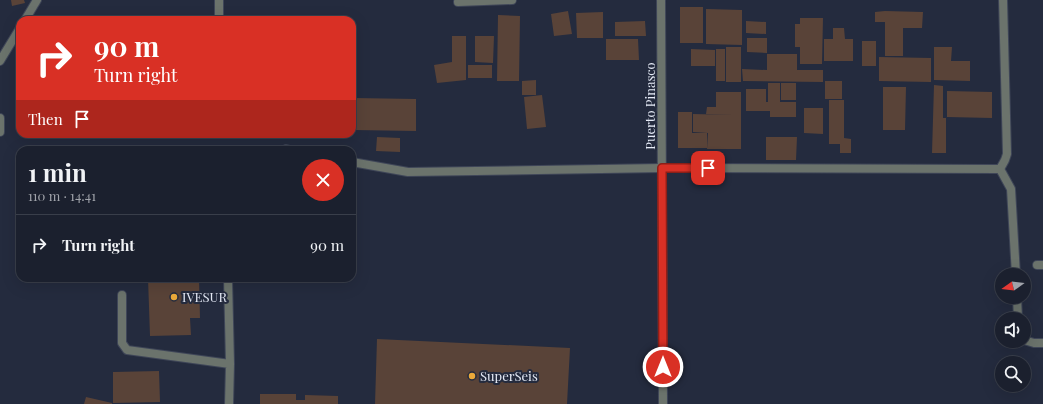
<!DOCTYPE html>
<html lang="en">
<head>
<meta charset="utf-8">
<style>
	:root { --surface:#1b202e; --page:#242836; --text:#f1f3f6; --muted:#a0a3aa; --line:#393e4a }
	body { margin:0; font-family:"Playfair Display",serif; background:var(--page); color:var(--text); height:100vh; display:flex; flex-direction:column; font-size:15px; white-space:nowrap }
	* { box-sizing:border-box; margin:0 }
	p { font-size:13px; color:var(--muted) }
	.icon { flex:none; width:22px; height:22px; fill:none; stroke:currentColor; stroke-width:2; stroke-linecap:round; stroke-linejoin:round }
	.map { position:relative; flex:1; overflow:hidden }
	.panel { position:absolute; left:16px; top:146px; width:340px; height:136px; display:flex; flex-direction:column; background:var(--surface); border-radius:12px; box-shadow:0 4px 16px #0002,0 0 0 1px var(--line) }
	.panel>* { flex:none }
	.guide { position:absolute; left:16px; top:16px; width:340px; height:122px; border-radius:12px; box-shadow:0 4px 16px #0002,0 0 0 1px var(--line); background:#d93025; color:#fff; overflow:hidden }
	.needle { width:26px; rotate:256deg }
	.buttons { position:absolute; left:995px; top:268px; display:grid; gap:8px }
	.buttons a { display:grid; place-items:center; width:36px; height:36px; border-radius:50%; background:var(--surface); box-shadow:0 4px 16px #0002,0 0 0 1px var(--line); font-size:20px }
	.pin { position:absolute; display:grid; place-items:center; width:34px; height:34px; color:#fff; margin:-17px; border-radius:8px; box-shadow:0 2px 6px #0006 }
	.me { position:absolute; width:44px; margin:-22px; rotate:0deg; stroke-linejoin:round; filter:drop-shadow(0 0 3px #0008) }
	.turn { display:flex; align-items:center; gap:14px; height:84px; padding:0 12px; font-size:18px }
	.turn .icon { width:52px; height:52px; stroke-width:2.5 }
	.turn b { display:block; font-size:28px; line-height:34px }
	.then { display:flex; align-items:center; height:38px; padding:0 12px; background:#0003; gap:8px; font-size:15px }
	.round { display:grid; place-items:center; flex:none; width:42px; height:42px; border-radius:21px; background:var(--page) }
	.summary { display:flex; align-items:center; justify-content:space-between; height:68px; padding:0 12px }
	h1 { font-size:24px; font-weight:700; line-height:30px }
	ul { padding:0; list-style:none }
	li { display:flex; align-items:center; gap:12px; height:60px; padding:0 12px; border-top:1px solid var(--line) }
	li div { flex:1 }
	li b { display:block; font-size:15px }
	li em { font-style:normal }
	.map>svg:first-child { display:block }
	.building { fill:#594338 }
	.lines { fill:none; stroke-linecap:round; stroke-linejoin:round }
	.service-casing { stroke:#3f4658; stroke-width:10 }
	.minor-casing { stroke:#3f4658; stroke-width:10 }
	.tertiary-casing { stroke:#3f4658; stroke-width:10 }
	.service { stroke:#6b736c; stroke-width:8 }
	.minor { stroke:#6b736c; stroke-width:8 }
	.tertiary { stroke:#6b736c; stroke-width:8 }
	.route-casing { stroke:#8d1f18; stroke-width:10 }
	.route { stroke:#d93025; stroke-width:7 }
	.poi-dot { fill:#eba93a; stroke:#242b3e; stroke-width:1.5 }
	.labels { text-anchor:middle; stroke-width:4; stroke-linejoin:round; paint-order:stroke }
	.street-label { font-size:13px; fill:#e6ebf7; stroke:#242b3e }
	.poi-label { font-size:13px; fill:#e6ebf7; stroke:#242b3e; text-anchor:start }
</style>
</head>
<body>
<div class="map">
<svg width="1043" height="404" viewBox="0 0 1043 404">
	<rect width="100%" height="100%" fill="#242b3e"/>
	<path class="building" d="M11 0H24L25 3 12 6Z
		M680 7H703V43H680Z
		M706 9 742 10V45L706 44Z
		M568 11 572 34 554 36 551 14Z
		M885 11 923 12 922 28H903V56H885V14V22H875V12Z
		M603 12V38H577L576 13Z
		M498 15 520 16 519 81H497Z
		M800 18H823L822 64H800V47H795V24H800Z
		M645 21 646 36H615V22Z
		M746 21 766 22V34L746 33Z
		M833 28H844L845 39H853V61H824V39H833Z
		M352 35H354L353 59H352Z
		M452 36H466V80L437 83 434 65 452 62Z
		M475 36H494L493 63 475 62Z
		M747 38H767V53L747 52Z
		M606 39H638L639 60H606Z
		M862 41H876V66H862Z
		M726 47H741V82H726Z
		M934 47H952L951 61H970V81L934 80Z
		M691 49 715 50V66H691Z
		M716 49H725V81H716Z
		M767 54H797V70H823V82L743 81 742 69 767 70Z
		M879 57 931 58V82L879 81Z
		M468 65H492V78H468Z
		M536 80V95H522V81Z
		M825 81H842V99H825Z
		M768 83H780V102H796V117H770V101V111H746V89H766V102H768Z
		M781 83H796V100H781Z
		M934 85 943 86V118H946V153H932Z
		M883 87H906L905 130H883Z
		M947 91 992 92V118L947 117Z
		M716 92H741V149H707L708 133 693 132V114L734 115 706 114 707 107H716Z
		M542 95 546 127 527 129 524 97Z
		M353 98 416 99V131L353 130Z
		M829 100H844V138L851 139V153H840V144H829Z
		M804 108H823V134L804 133Z
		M678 112H692V133H707V148H678Z
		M377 137 400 138V152L376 151Z
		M766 137H797L796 160H766Z
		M148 278H199L200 318H190L191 335 150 336Z
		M377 339 570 348 567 404H375Z
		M159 371 160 402 113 403V372Z
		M260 394H296V400H305V395L338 396V404H260Z
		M86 397 112 403V404H84Z"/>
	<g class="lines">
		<g class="service-casing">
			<path id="service" d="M219 20V0
				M1037 265H1043
				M228 279 230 364
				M122 295V343L127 350 230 364 229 404"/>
		</g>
		<g class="minor-casing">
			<path id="minor" d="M458 2 512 0
				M25 20 37 0
				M0 61 20 28
				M0 118V132
				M286 149 290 150
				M352 162 408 172 662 168 1000 169
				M1000 169 1005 160 1007 154 1003 0
				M1000 169 1011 189 1016 275
				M1017 297 1018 319
				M1024 340 1034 343H1043"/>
		</g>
		<g class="tertiary-casing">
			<path id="tertiary" d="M661 0 663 404"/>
		</g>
		<use href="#service" class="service"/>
		<use href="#minor" class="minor"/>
		<use href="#tertiary" class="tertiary"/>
	</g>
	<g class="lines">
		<g class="route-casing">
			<path id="route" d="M663 367 662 168H708"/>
		</g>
		<use href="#route" class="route"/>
	</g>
	<g class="poi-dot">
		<circle cx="174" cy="297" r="4"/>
		<circle cx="472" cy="376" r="4"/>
	</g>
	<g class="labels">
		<g class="street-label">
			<text transform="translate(650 106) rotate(-90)" y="5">Puerto Pinasco</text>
		</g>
		<g class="poi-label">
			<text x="182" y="302">IVESUR</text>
			<text x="480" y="381">SuperSeis</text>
		</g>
	</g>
</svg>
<div class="buttons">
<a><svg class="needle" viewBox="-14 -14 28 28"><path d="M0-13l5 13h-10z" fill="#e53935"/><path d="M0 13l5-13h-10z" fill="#a0a3aa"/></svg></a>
<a><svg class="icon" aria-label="sound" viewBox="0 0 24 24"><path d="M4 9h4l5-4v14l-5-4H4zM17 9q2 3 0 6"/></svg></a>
<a><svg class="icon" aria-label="search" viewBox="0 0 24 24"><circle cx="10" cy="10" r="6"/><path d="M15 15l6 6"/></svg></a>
</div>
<div class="pin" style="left:708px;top:168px;background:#d93025"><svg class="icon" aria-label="arrive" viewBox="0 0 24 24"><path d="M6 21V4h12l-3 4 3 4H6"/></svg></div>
<svg class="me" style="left:663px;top:367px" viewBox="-20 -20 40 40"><circle r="17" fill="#d93025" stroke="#fff" stroke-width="3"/><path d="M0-11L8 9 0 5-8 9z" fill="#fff"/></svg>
<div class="guide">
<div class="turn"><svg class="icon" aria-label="right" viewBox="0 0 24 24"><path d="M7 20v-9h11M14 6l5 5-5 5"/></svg><div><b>90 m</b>Turn right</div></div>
<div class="then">Then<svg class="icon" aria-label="arrive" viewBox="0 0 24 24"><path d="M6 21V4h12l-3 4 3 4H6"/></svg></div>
</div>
<section class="panel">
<div class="summary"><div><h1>1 min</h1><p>110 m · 14:41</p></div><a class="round" style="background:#d93025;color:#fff"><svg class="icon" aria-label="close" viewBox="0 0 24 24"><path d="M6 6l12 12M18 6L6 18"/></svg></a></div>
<ul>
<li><svg class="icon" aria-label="right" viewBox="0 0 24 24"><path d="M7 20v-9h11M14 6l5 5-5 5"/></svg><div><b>Turn right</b></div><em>90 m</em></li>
</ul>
</section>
</div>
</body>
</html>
